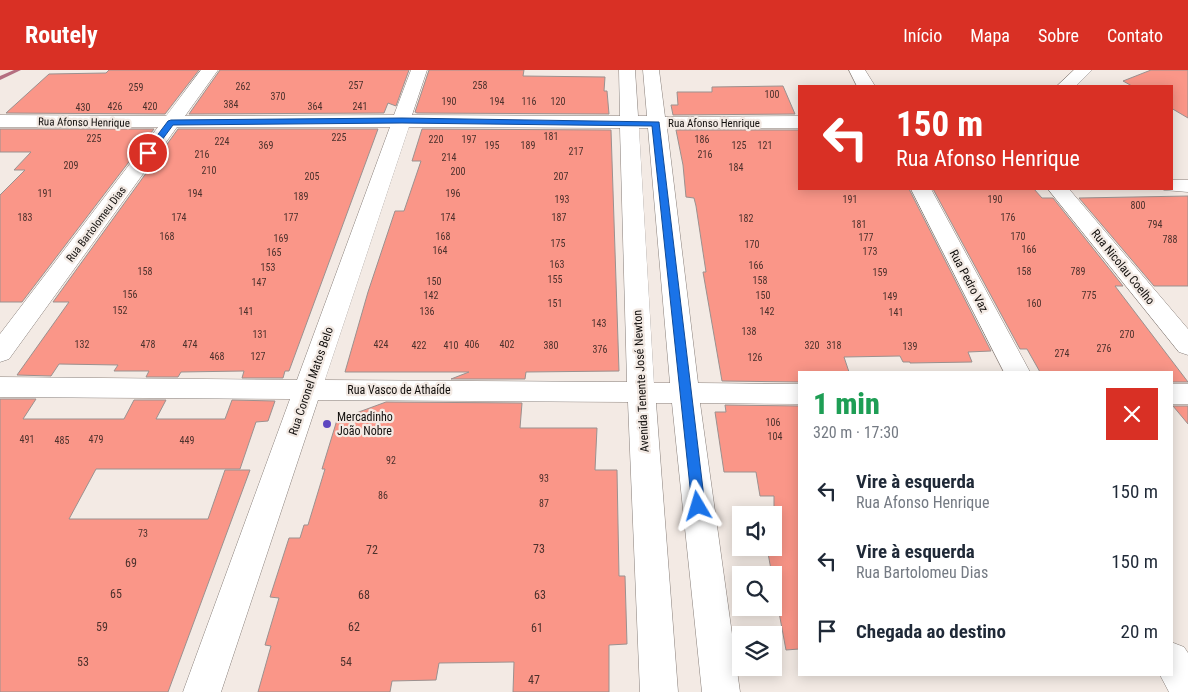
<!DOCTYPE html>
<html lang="pt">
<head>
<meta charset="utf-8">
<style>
	:root { --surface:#fff; --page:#f6f6f7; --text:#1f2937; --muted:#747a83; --accent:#d93025 }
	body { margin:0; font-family:"Roboto Condensed",sans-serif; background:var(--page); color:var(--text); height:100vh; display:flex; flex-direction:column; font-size:19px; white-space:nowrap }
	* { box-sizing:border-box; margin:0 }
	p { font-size:16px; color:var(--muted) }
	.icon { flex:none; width:28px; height:28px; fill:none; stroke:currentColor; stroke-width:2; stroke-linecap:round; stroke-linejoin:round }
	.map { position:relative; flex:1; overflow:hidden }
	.sheet { position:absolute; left:798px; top:301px; width:375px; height:305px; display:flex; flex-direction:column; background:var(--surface); border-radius:0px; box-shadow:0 2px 12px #0003 }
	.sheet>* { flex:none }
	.hud { position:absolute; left:798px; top:15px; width:375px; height:105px; border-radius:0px; box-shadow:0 2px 12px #0003; background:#d93025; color:#fff; overflow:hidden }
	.tools { position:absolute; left:732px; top:436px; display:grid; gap:10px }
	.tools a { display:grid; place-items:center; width:50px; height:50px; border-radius:0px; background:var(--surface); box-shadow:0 2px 12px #0003; font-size:25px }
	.pin { position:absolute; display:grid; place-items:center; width:42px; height:42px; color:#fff; margin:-21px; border:2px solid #fff; border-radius:50%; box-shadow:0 1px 5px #0007 }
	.me { position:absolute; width:55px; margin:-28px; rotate:353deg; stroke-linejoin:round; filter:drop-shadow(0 0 4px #0008) }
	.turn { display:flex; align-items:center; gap:18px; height:105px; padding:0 15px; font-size:22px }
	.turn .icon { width:65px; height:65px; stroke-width:2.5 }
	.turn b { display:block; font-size:35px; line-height:42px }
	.round { display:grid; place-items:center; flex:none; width:52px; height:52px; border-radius:0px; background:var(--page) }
	.head { display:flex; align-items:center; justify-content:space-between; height:85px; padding:0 15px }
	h1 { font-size:30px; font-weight:800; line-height:38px; color:#1e9e55 }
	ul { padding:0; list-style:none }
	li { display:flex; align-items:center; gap:15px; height:70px; padding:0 15px }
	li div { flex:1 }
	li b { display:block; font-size:19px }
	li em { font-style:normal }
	header { display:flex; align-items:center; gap:30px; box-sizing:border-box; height:70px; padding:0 25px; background:var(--accent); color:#fff }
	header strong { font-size:24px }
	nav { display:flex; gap:28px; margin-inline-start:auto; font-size:18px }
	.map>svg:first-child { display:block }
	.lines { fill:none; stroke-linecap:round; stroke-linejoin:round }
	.stream { fill:#b46e80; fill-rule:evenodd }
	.building { fill:#fa9688; stroke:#9b918f }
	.street-casing { stroke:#887f7a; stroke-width:1 }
	.street { fill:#fff; fill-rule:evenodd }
	.route { fill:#1a73e8; stroke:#114b97 }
	.poi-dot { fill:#5e47c0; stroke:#f3eae4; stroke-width:2 }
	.labels { text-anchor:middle; stroke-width:4.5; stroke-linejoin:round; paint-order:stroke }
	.number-label { font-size:10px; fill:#4c312c }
	.far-street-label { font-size:11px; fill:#120f0d; stroke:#f3eae4 }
	.street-label { font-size:12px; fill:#120f0d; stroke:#f3eae4 }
	.poi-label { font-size:12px; fill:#120f0d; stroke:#f3eae4; text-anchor:start }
	.near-number-label { font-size:12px; fill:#4c312c }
</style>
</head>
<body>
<header>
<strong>Routely</strong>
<nav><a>Início</a><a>Mapa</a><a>Sobre</a><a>Contato</a></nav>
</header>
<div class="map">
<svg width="1188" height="622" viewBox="0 0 1188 622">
	<rect width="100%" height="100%" fill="#f3eae4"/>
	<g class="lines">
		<path class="stream" d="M14 0H21L0 10V6Z"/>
	</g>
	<path class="building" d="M109 0H199L165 44 6 43 49 4 106 3Z
		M220 0H409L396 36 388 33 384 43 189 44Z
		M429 0H524L523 6 605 7 604 21H607L609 44 417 43 415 42Z
		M1151 0H1188V48L1171 38V16H1132L1123 11Z
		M783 16 795 44 673 45 671 35H678L677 22H712V17Z
		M0 59H154L22 232H0V125L25 100H14L31 82H0Z
		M178 59H378L289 301H285L283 308H242L244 301 181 302 178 307H146L149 301H114L118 295 59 294 51 306 17 305 69 232H53Z
		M422 59 611 60 619 301 526 302 525 309H451L469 302H345L368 222 395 141H404L421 91H412Z
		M676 60H799V119H909L991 281 968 282 972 292 910 293V292H903L900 286 844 287 849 302H799V312L722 311 703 202H706L696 136 694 128 686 127 683 95Z
		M933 119H1034L1042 128H1053L1123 216H1115L1188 312H1171V302H1040L1027 279H1020Z
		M1188 126V216H1154L1079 128Z
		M0 329H36L23 349H124L134 330H166L156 349H225L232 330 275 331 268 351 256 352 240 399H96L69 449H208L225 400H250L168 622H0Z
		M386 332 522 333 520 358H597L595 400H617L619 506H625L627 574 609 575V622H513L514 592 439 593 436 610 392 611 390 622H258L271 576 265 575 279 528 270 527 289 468H300L304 455H308L325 399H322L337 350Z
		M725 335 799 336V579L786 580 767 478H774V426H760L756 402H724L715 342H726Z
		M1173 336H1188V354Z"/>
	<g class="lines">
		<g class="street-casing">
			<path id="street" d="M201 0H218L185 46 394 45 411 0H427L412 45 620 46 619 0H635L638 46H647L643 0H659L665 47 799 46V58H667L698 313 799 314V334L700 333 740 622H702L672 333H656L678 622H640L628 332 318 330 221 622H183L290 329 0 327V307L297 310 390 57H177L9 289 0 292V264L158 57H0V45L166 46ZM409 57 620 58 627 312 325 310ZM639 58H648L670 313H654Z
				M849 0H865L875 16H857Z
				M1074 0H1092L1076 16H1057Z
				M1171 110H1188V122L1164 120 1162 119H1171Z
				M911 119H931L1030 302H1004Z
				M1048 119H1069L1188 259V285L1179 282Z
				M1171 314H1188V334H1171Z
				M1171 572 1184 577 1188 583V622H1169L1160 605H1171Z"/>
		</g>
		<use href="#street" class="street"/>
	</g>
	<path class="route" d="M402 48 659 52 705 436 703 440 698 441 694 440 692 436 652 56 402 53 173 55 151 85 144 83 168 51 171 50Z"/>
	<circle class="poi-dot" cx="327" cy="354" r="5"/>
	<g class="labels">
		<g class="number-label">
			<text x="356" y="19">257</text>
			<text x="480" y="19">258</text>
			<text x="243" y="20">262</text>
			<text x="136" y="21">259</text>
			<text x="772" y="28">100</text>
			<text x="278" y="30">370</text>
			<text x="449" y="35">190</text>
			<text x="497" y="35">194</text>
			<text x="529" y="35">116</text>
			<text x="558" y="35">120</text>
			<text x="231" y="38">384</text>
			<text x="115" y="40">426</text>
			<text x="150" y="40">420</text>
			<text x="315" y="40">364</text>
			<text x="360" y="40">241</text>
			<text x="83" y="41">430</text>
			<text x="551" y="70">181</text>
			<text x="339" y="71">225</text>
			<text x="94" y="72">225</text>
			<text x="436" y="73">220</text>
			<text x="469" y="73">197</text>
			<text x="702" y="73">186</text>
			<text x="222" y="75">224</text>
			<text x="266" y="79">369</text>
			<text x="492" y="79">195</text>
			<text x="528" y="79">189</text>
			<text x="739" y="79">125</text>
			<text x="765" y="79">121</text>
			<text x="576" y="85">217</text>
			<text x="202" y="88">216</text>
			<text x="705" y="88">216</text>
			<text x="449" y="91">214</text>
			<text x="71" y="99">209</text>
			<text x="736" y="101">184</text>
			<text x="209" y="104">210</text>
			<text x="458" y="105">200</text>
			<text x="312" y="110">205</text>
			<text x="561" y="110">207</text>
			<text x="45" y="127">191</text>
			<text x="195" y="127">194</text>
			<text x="453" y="127">196</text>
			<text x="301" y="130">189</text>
			<text x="562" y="133">193</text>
			<text x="850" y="133">191</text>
			<text x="995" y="133">190</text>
			<text x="1138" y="139">800</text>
			<text x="25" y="151">183</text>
			<text x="179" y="151">174</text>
			<text x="291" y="151">177</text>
			<text x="448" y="151">174</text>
			<text x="559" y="151">187</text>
			<text x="1008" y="151">176</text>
			<text x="746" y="152">182</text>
			<text x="859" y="158">181</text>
			<text x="1155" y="158">794</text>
			<text x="167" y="170">168</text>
			<text x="443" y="170">168</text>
			<text x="1018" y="170">170</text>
			<text x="866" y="171">177</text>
			<text x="281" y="172">169</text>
			<text x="1170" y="173">788</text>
			<text x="558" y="177">175</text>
			<text x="752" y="178">170</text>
			<text x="1029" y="183">166</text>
			<text x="440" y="184">164</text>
			<text x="870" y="185">173</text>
			<text x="274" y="186">165</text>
			<text x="557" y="198">163</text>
			<text x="756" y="199">166</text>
			<text x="268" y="201">153</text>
			<text x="145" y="205">158</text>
			<text x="1024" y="205">158</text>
			<text x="1078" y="205">789</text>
			<text x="880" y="206">159</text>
			<text x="555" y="213">155</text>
			<text x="760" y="214">158</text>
			<text x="434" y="215">150</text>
			<text x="259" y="216">147</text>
			<text x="130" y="228">156</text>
			<text x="431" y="229">142</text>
			<text x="763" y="229">150</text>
			<text x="1089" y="229">775</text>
			<text x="890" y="230">149</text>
			<text x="555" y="237">151</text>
			<text x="1034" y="237">160</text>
			<text x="120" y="244">152</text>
			<text x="246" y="245">141</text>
			<text x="427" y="245">136</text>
			<text x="767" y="245">142</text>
			<text x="896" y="246">141</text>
			<text x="599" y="257">143</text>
			<text x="749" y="265">138</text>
			<text x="260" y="268">131</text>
			<text x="1127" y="268">270</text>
			<text x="82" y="278">132</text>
			<text x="148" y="278">478</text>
			<text x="190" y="278">474</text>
			<text x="381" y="278">424</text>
			<text x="472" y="278">406</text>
			<text x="507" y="278">402</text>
			<text x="419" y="279">422</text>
			<text x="451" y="279">410</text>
			<text x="551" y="279">380</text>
			<text x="812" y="279">320</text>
			<text x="834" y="279">318</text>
			<text x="910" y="280">139</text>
			<text x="1104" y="282">276</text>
			<text x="600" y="283">376</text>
			<text x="1062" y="287">274</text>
			<text x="217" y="290">468</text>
			<text x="258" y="290">127</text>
			<text x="755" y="291">126</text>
			<text x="773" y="356">106</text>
			<text x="775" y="370">104</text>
			<text x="27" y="373">491</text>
			<text x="96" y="373">479</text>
			<text x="62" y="374">485</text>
			<text x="187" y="374">449</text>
			<text x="391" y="394">92</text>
			<text x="544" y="412">93</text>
			<text x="383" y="429">86</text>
			<text x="544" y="437">87</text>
			<text x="143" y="467">73</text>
		</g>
		<g class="far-street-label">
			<text transform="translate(84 52) rotate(1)" y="4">Rua Afonso Henrique</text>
			<text x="714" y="57">Rua Afonso Henrique</text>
			<text transform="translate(96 154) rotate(-53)" y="4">Rua Bartolomeu Dias</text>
		</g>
		<g class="street-label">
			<text transform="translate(1123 197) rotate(51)" y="4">Rua Nicolau Coelho</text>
			<text transform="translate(969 211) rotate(62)" y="4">Rua Pedro Vaz</text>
			<text transform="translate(311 311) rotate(-71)" y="4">Rua Coronel Matos Belo</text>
			<text transform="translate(641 311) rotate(-93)" y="4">Avenida Tenente José Newton</text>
			<text x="399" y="324">Rua Vasco de Athaíde</text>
		</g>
		<g class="poi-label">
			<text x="337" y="351">Mercadinho<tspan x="337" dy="14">João Nobre</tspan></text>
		</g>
		<g class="near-number-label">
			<text x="539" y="483">73</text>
			<text x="372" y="484">72</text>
			<text x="131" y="497">69</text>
			<text x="116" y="528">65</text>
			<text x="364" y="529">68</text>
			<text x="540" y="529">63</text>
			<text x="102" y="561">59</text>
			<text x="354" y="561">62</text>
			<text x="537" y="562">61</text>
			<text x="83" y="596">53</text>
			<text x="346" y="596">54</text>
			<text x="534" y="614">47</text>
		</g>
	</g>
</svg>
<div class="tools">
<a><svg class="icon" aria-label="sound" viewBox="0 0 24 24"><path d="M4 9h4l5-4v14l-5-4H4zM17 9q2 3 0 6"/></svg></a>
<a><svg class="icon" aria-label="search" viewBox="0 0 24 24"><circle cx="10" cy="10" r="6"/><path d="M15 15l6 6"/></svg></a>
<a><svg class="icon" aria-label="layers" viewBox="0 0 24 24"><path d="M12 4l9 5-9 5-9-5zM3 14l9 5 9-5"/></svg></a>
</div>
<div class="pin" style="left:148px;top:83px;background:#d93025"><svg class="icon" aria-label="arrive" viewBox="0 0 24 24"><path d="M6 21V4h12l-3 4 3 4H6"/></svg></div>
<svg class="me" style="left:698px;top:436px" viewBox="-20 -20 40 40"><path d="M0-17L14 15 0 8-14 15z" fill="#1a73e8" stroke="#fff" stroke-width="4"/></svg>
<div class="hud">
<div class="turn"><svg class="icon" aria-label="left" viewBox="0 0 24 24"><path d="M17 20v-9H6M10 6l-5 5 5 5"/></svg><div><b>150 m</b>Rua Afonso Henrique</div></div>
</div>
<section class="sheet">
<div class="head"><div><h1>1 min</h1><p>320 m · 17:30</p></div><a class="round" style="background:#d93025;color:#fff"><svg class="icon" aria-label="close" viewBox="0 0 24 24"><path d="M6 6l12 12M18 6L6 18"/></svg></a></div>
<ul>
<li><svg class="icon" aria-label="left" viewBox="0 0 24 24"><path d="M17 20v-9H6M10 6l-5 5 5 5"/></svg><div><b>Vire à esquerda</b><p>Rua Afonso Henrique</p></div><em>150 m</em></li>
<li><svg class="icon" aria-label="left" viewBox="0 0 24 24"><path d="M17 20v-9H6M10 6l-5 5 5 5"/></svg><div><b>Vire à esquerda</b><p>Rua Bartolomeu Dias</p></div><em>150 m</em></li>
<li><svg class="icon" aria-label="arrive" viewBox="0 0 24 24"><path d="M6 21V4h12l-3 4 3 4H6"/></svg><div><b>Chegada ao destino</b></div><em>20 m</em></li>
</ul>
</section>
</div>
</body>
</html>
